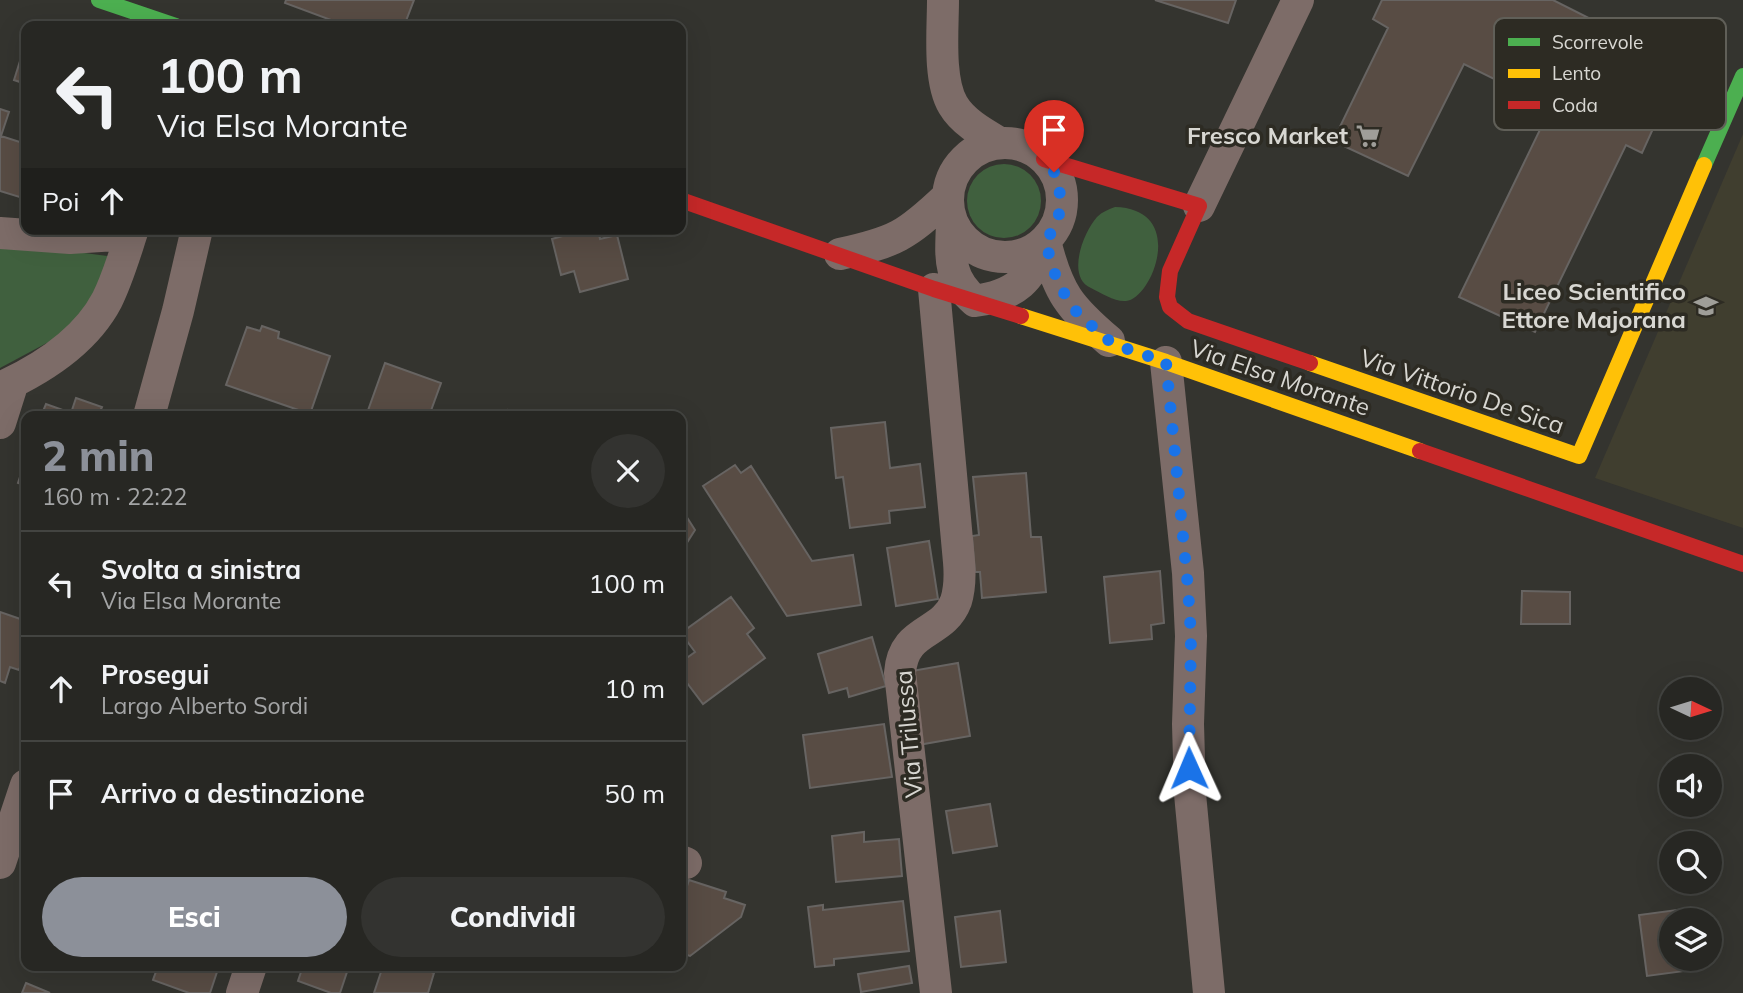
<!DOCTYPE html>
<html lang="it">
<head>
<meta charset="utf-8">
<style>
	:root { --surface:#272723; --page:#333330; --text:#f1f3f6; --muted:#a4a5a6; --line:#434441; --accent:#8c9099 }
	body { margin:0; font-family:Mulish,sans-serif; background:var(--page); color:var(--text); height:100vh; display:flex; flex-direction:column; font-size:26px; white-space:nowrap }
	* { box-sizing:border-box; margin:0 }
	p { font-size:23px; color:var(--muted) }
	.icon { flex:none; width:38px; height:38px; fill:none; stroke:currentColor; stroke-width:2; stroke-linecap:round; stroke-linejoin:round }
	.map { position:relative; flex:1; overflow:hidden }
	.side { position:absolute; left:21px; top:411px; width:665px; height:560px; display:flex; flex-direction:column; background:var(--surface); border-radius:14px; box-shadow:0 7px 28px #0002,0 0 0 2px var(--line) }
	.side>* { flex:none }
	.banner { position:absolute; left:21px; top:21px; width:665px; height:214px; border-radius:14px; box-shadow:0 7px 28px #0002,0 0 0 2px var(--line); background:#272723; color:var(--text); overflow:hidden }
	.needle { width:46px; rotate:94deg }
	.tools { position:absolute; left:1659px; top:677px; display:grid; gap:14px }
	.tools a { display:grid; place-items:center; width:63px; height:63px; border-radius:50%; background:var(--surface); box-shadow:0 7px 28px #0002,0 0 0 2px var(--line); font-size:35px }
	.pin { position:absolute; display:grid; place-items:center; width:60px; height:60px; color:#fff; margin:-72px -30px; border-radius:50% 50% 50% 0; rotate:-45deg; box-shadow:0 0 7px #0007 }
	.pin .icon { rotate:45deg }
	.me { position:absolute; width:77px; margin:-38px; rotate:359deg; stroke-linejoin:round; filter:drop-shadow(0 0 5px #0008) }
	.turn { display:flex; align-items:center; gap:24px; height:147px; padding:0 21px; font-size:32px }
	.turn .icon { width:91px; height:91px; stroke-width:2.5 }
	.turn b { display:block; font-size:49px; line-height:60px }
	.then { display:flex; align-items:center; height:66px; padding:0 21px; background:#0003; gap:14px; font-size:26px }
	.round { display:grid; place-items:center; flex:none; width:74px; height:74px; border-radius:37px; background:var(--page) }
	.headline { display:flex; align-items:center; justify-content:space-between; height:119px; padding:0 21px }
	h1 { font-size:42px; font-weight:800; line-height:52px; color:var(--accent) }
	.action { display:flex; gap:14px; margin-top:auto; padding:14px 21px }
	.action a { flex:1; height:80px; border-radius:42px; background:var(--accent); color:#fff; font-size:28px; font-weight:800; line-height:80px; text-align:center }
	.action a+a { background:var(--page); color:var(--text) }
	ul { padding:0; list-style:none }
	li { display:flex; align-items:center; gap:21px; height:105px; padding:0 21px; border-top:2px solid var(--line) }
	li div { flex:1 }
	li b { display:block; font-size:26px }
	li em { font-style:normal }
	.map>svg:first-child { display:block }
	.built { fill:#403e2f }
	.green { fill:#40603e }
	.building { fill:#584c44; stroke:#676462; stroke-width:2 }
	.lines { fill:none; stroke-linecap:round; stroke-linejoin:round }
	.street { stroke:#7d6c68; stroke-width:32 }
	.fast { stroke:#4caf50; stroke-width:16 }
	.slow { stroke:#ffc107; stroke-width:16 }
	.jam { stroke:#c62828; stroke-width:16 }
	.route { stroke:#1a73e8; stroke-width:12; stroke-dasharray:0 21.6 }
	.labels { text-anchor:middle; stroke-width:7; stroke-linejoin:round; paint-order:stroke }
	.poi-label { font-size:24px; font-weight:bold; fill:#d8d7d2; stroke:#2d2b23; text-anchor:end }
	.street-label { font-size:24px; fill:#d8d7d2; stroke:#2d2b23 }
	.key { fill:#2d2b23; stroke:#605f58; stroke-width:2 }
	.key-label { font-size:19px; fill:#d8d7d2 }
</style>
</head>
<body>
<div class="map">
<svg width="1743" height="993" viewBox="0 0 1743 993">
	<rect width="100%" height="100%" fill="#34342f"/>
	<path class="built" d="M1743 134V528L1595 478Z"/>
	<path class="green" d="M967 201a37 37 0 1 1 74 0a37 37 0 1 1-74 0Z
		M1115 207C1188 209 1152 299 1126 301 1115 302 1101 293 1091 288 1066 277 1083 233 1097 217 1102 212 1109 209 1115 207Z
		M0 242 115 257 71 330 0 368Z"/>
	<path class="building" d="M286 0H414L404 26H347L285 3Z
		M1155 0H1236L1228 23Z
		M1382 0H1553L1682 65 1642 153 1626 145 1535 332 1459 297 1551 107 1464 64 1408 176 1333 141 1388 28 1373 19Z
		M26 42V84L14 80Z
		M0 109 9 112 1 136 26 144V199L0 191Z
		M587 229H598L600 239 617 235 628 279 580 292 574 271 561 275 552 239Z
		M262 326 279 332 278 338 330 356 310 414 226 385 247 327 260 331Z
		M385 363 441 383 429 416H366Z
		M76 398 102 407 98 416H41L46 404 71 413Z
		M508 410 527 416H506Z
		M885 422 890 468 920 464 925 507 889 511 890 523 850 528 843 477 836 478 831 428Z
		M26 459V486L18 483Z
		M735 465 741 473 751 466 812 561 853 555 861 605 787 616 703 486Z
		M1026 473 1031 537H1041L1046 592 982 598 980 572H975L972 536 979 535 973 477Z
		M681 508 695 530 681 552Z
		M929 541 938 599 896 606 887 548Z
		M1160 571 1164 623 1151 625 1152 639 1110 643 1104 577Z
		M1522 591 1570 592V624H1521Z
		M731 597 754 628 747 634 765 658 703 704 681 675V662L695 652 681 633Z
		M0 612 26 621 21 640 26 641V649L19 670 10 667 5 683 0 681Z
		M872 637 886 686 849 697 847 688 829 693 818 654Z
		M958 663 970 736 918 745 906 672Z
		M884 724 892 777 810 788 803 735Z
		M990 804 997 846 953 853 946 811Z
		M864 832V842L899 839 902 876 836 882 832 836Z
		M689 880 726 892 724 898 745 905 741 917 690 956 681 953V905Z
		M903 901 909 951 834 959V965L815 967 808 907 823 905V910Z
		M1684 909 1686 920H1671V959H1691L1692 970 1647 976 1639 915Z
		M1000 911 1006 962 961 967 955 917Z
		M158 966H219L210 993H189L153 980Z
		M303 966H349L340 993H331L298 981Z
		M383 966H430L428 971 434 973 428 993H374Z
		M909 966 912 983 861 992 858 974Z
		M26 983 50 993H22Z"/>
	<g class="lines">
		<path class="street" d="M943 0C943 29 938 80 953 105 963 122 983 133 1000 143
			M948 200a57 57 0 1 1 114 0a57 57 0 1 1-114 0Z
			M1199 206 1298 0
			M952 222C951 257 947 277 975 301 1016 295 1032 280 1045 241
			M0 233 70 238 131 234
			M1045 241C1058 293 1069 307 1109 341
			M840 254C895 242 906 236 947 197
			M934 289 959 562C960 574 960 588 956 601 943 636 903 627 900 673L936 993
			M1166 362 1188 573 1191 636 1188 724 1190 794 1209 993
			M0 388C42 369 85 342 107 300 118 278 125 253 133 229
			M149 416 178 311 197 229
			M0 423 13 382
			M681 861 686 863
			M0 863 26 785
			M242 993 251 966"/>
		<path class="fast" d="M99 0 176 26
			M1704 165 1743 76"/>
		<path class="slow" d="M1021 316 1166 362 1420 451
			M1310 363 1579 456 1704 165"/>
		<path class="jam" d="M1044 159 1199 206 1170 271 1167 297 1170 307 1188 321 1310 363
			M681 200 934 289 1021 316
			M1420 451 1743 564"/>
	</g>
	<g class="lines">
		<path class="route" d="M1054 172C1064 198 1063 219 1045 241L1058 284 1078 314 1113 344 1166 362 1188 588 1191 636 1189 768"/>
	</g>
	<defs>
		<g id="supermarket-bare" transform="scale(1.89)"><path d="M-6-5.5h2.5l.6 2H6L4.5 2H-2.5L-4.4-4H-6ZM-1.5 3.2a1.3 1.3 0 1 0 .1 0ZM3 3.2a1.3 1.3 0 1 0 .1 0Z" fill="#9f9e99" stroke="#2d2b23" stroke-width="2.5" paint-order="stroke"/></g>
		<g id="school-bare" transform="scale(1.89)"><path d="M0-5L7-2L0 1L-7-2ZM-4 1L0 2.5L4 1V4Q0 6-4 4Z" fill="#9f9e99" stroke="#2d2b23" stroke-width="2.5" paint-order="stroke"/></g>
	</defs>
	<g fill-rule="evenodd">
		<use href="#supermarket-bare" x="1368" y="136"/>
		<use href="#school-bare" x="1706" y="306"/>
	</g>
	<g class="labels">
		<g class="poi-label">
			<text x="1348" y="144">Fresco Market</text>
			<text x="1686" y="300">Liceo Scientifico<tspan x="1686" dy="28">Ettore Majorana</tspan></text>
		</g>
		<g class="street-label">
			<text transform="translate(1280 378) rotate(19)" y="8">Via Elsa Morante</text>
			<text transform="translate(1462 392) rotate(19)" y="8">Via Vittorio De Sica</text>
			<text transform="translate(909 734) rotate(-95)" y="8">Via Trilussa</text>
		</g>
	</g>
	<rect x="1494" y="18" width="232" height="112" rx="10" class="key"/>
	<rect x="1508" y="38" width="32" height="8" fill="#4caf50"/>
	<rect x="1508" y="69" width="32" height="9" fill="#ffc107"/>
	<rect x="1508" y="101" width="32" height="8" fill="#c62828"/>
	<g class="key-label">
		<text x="1552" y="49">Scorrevole</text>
		<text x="1552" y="80">Lento</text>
		<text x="1552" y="112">Coda</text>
	</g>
</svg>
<div class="tools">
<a><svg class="needle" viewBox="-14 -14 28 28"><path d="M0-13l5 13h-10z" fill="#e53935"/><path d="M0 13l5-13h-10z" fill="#a4a5a6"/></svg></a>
<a><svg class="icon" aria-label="sound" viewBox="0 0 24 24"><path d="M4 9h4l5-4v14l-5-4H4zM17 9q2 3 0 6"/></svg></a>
<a><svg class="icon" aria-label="search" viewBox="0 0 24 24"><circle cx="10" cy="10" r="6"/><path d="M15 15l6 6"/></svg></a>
<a><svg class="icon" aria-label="layers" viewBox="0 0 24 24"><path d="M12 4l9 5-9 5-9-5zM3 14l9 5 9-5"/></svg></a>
</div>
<div class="pin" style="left:1054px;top:172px;background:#d93025"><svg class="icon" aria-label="arrive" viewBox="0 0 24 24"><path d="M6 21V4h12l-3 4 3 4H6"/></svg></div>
<svg class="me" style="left:1189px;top:768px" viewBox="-20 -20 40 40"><path d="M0-17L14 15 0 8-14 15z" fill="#1a73e8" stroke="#fff" stroke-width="4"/></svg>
<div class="banner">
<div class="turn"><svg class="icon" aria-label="left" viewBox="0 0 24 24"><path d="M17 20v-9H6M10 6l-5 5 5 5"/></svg><div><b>100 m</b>Via Elsa Morante</div></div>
<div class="then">Poi<svg class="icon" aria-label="ahead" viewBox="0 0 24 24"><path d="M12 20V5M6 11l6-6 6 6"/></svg></div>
</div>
<section class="side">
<div class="headline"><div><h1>2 min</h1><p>160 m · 22:22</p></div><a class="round"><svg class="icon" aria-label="close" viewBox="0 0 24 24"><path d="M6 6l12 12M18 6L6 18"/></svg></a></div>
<ul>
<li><svg class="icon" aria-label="left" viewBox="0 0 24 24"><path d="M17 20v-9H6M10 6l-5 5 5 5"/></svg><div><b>Svolta a sinistra</b><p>Via Elsa Morante</p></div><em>100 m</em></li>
<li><svg class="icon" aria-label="ahead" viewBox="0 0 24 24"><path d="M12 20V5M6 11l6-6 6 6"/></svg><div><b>Prosegui</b><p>Largo Alberto Sordi</p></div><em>10 m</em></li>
<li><svg class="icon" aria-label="arrive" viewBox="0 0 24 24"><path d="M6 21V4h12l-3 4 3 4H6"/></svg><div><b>Arrivo a destinazione</b></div><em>50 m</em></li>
</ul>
<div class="action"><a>Esci</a><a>Condividi</a></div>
</section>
</div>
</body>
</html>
